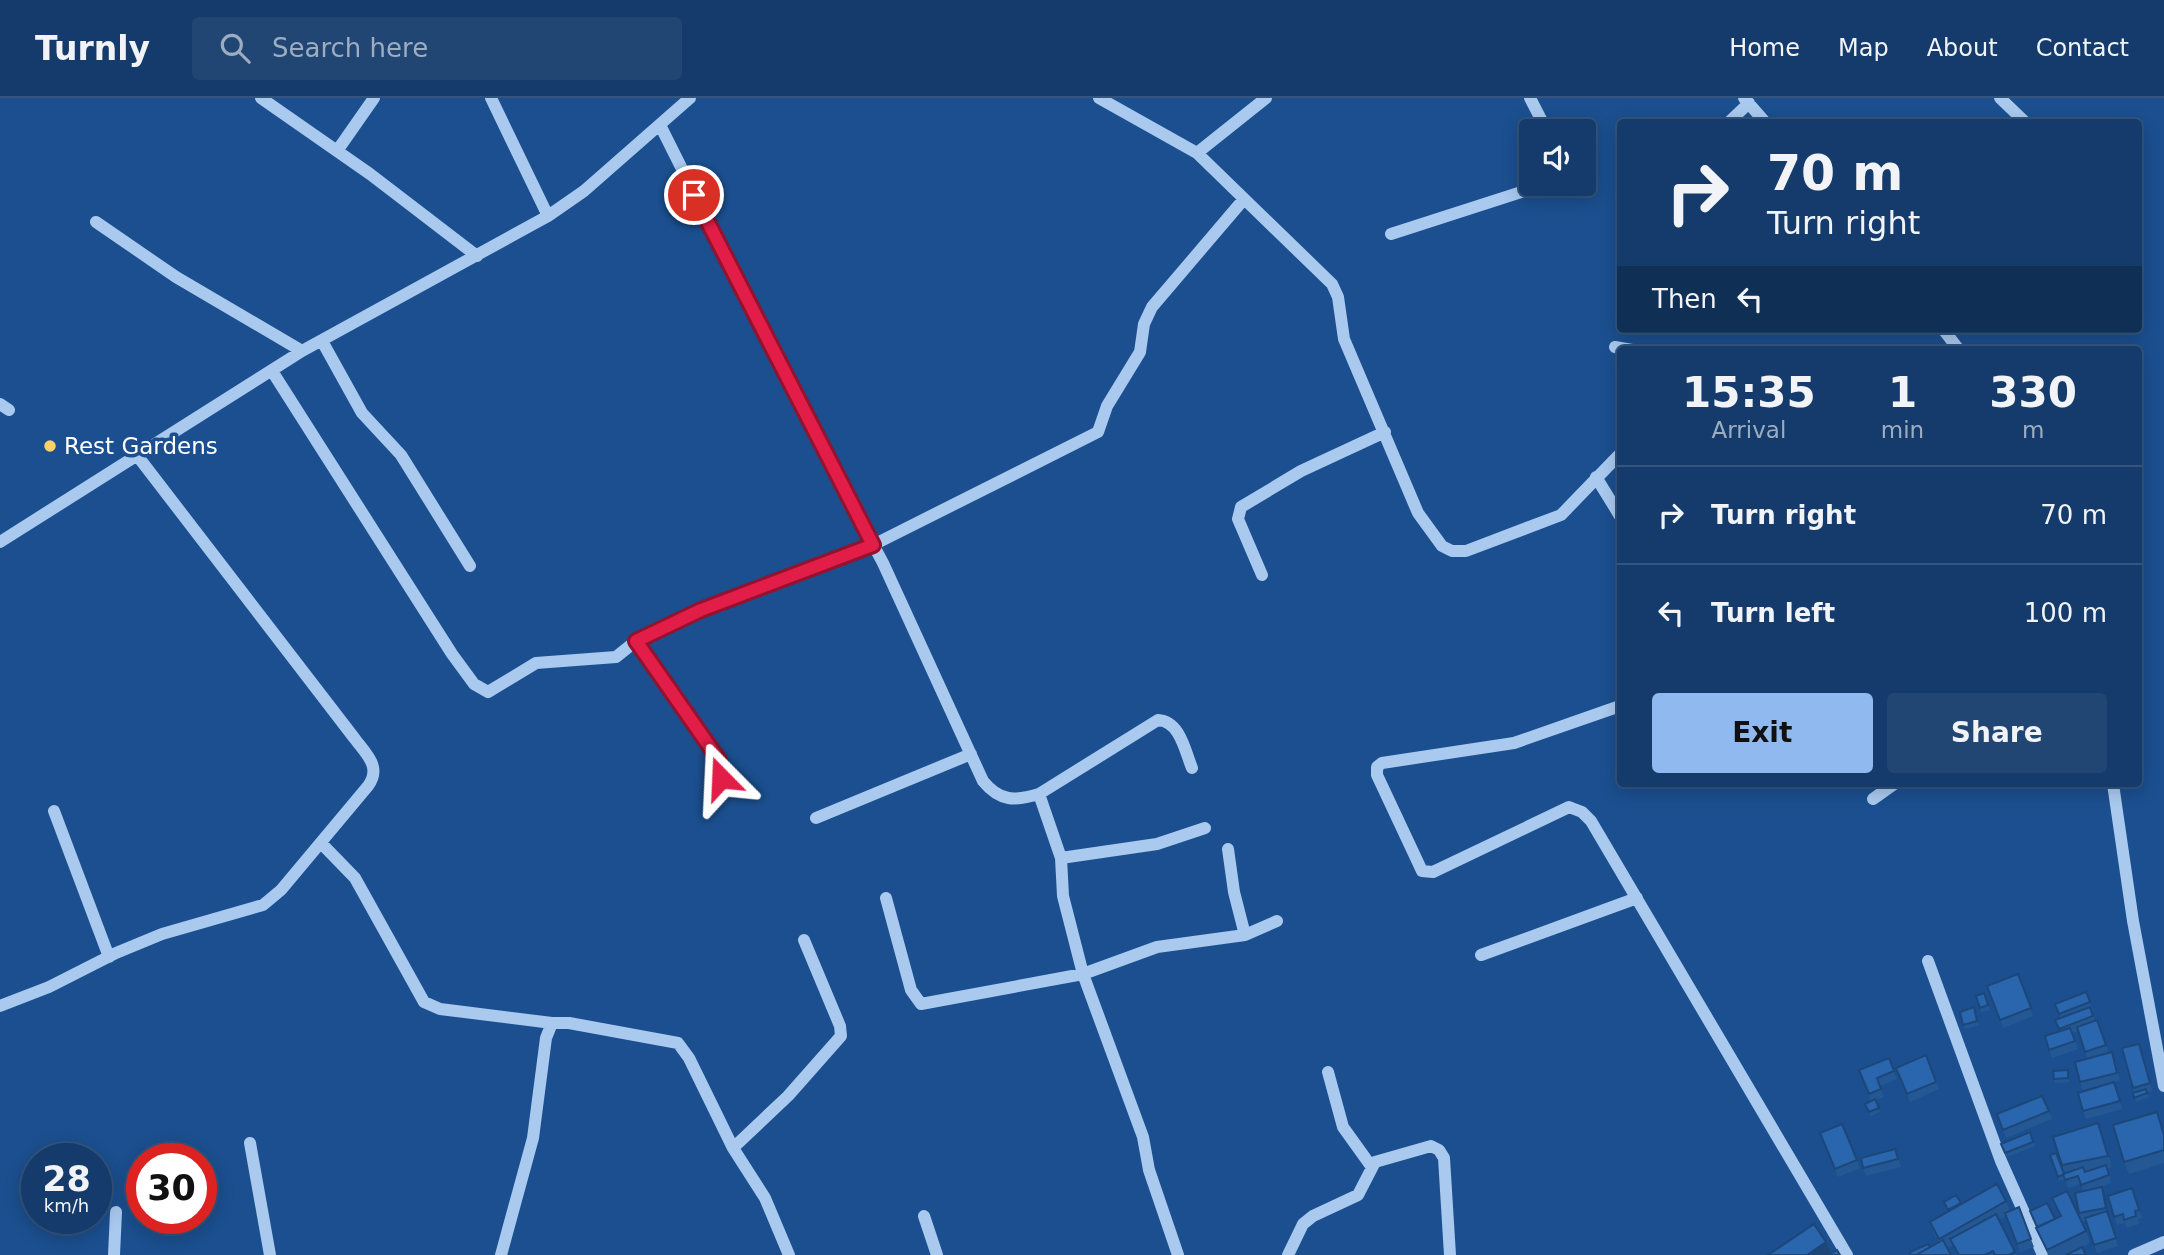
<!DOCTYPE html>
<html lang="en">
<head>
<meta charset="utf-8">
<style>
	:root { --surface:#143b6b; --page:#214673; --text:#f1f3f6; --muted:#9dadc1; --line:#33557e; --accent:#90b9f0 }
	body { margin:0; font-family:"DejaVu Sans",sans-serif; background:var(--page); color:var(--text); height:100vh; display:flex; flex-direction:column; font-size:26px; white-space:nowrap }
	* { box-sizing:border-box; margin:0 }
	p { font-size:23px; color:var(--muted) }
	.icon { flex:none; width:38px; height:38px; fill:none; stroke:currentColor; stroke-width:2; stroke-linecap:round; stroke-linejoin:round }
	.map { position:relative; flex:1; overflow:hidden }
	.details { position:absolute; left:1617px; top:248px; width:525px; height:441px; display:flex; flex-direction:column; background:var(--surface); border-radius:7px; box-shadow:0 4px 18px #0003,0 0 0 2px var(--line) }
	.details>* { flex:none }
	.banner { position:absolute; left:1617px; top:21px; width:525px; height:214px; border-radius:7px; box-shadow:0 4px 18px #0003,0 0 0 2px var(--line); background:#143b6b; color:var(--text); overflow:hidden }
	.tools { position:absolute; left:1519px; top:21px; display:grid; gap:14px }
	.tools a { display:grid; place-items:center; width:77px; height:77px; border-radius:7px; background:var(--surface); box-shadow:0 4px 18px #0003,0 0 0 2px var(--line); font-size:35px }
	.speed { position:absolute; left:21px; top:1045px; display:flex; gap:14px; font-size:35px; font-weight:700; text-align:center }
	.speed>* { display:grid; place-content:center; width:91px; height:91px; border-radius:50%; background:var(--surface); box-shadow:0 4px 18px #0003,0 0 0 2px var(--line); line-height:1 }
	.speed small { font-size:18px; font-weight:400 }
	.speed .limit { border:10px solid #d22; background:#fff; color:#111 }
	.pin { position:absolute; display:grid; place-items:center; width:60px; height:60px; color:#fff; margin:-30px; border:4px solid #fff; border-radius:50%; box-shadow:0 2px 7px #0007 }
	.me { position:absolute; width:77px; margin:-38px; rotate:339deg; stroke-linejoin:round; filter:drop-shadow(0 0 5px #0008) }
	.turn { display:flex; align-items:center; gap:24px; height:147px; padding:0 35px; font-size:32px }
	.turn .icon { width:91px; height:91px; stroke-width:2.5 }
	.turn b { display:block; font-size:49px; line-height:60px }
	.then { display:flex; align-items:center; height:66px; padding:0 35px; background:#0003; gap:14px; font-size:26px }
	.eta { display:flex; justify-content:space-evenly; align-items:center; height:119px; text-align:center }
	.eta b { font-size:42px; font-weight:600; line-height:49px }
	.button { display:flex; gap:14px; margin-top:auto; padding:14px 35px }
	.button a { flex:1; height:80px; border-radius:7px; background:var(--accent); color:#111; font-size:28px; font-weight:600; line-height:80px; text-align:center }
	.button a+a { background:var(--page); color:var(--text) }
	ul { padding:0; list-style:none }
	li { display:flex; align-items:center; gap:21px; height:98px; padding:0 35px; border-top:2px solid var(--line) }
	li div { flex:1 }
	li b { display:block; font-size:26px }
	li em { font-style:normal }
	header { display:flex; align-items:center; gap:42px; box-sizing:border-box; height:98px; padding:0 35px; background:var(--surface); border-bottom:2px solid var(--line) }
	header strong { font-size:33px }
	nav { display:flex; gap:38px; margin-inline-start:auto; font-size:24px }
	.search { width:490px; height:63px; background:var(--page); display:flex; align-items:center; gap:18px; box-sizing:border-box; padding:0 24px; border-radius:7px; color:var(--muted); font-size:26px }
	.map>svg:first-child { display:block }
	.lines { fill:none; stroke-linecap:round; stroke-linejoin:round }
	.minor { stroke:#a9c9ee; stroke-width:12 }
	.wall { fill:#245895 }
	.shaded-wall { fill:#1d4779 }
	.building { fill:#2a66ad; stroke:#1d4779; stroke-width:2 }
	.route-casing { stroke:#92132f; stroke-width:18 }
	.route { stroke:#e11d48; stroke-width:12 }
	.poi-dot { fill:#ffd166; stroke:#1b4f8f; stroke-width:2.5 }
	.labels { text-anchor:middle; stroke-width:7; stroke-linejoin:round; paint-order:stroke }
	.poi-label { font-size:23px; fill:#fff; stroke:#1b4f8f; text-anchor:start }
</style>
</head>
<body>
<header>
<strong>Turnly</strong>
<div class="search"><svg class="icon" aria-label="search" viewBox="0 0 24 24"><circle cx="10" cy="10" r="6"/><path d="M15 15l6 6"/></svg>Search here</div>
<nav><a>Home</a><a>Map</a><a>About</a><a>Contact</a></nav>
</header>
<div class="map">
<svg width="2164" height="1157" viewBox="0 0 2164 1157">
	<rect width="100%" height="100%" fill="#1b4f8f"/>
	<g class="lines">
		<path class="minor" d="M261 0 370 76 477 158
			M491 0 548 118
			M1099 0 1197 55 1332 186 1338 199 1344 241 1418 415 1442 448 1452 453H1466L1561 417 1620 356
			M1530 0 1547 33
			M1744 0 1765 24
			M2000 0 2025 24
			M1729 24 1749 5
			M660 27 822 351 883 465 983 683C1000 704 1015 703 1039 696L1061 760 1063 798 1083 876 1143 1039 1149 1072 1178 1157
			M337 53 374 0
			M1197 55 1266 0
			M96 124 176 179 302 253
			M1391 136 1546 86
			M1943 231 1959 252
			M322 243 362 315 401 357 470 468
			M1615 249 1632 252
			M272 273 452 556 474 586 488 594 536 565 616 559 636 543 701 512 873 447 1098 334 1107 308 1140 254 1144 226 1152 209 1244 101
			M0 306 9 312
			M1596 379 1620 418
			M0 444 302 253 548 118 584 93 690 0
			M1262 477 1238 421 1241 409 1301 373 1385 334
			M636 543 719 662 721 680
			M1620 608 1514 645 1382 665 1377 669V677L1422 773 1433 774 1569 709 1582 714 1591 723 1847 1157
			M2113 686 2133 823 2164 988
			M1039 696 1158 622C1180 623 1185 653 1192 670
			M1873 701 1894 686
			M54 713 109 859
			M816 720 971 656
			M321 745 355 780 424 904 440 911 552 925
			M1228 751 1234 794 1245 837
			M1061 760 1157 746 1205 730
			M886 800 911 892 921 906 1083 876 1157 849 1245 837 1277 823
			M1481 857 1637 800
			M1928 863 2001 1063 2043 1157
			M0 908 49 889 116 855 162 836 263 807 281 792 368 688C382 669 366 656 355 641L136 356
			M1328 974 1343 1029 1371 1068
			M250 1045 270 1157
			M733 1050 765 1100 789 1157
			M924 1118 937 1157
			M114 1157 116 1114
			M501 1157 533 1040 546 940 552 925H569L678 945 689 960 733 1050 788 998 841 938 840 928 804 842
			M1288 1157 1303 1126 1313 1118 1358 1097 1375 1064 1431 1048 1439 1052 1444 1060 1450 1157
			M2134 1157 2164 1144"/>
	</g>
	<path class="wall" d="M2018 876 2033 918 2003 930 1987 888Z
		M1984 895 1990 912 1981 914 1976 898Z
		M2090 904 2093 912 2091 913 2095 922H2097L2109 955 2112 954 2115 962 2120 983 2114 984 2122 1011 2086 1021 2083 1013 2105 986 2083 992 2080 984 2087 960 2078 933 2072 935 2078 951 2052 960 2045 938 2059 933 2055 922 2061 920 2055 906Z
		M1974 910 1979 927 1965 931 1960 914Z
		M2139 946 2152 993 2147 994 2149 999 2136 1004 2133 990Z
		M1926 957 1939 991 1910 1004 1896 970Z
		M1889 960 1897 981 1880 988 1884 999 1875 1002 1880 1014 1871 1018 1865 1006 1871 1003 1859 972Z
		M2068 972 2069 976V984L2055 985 2054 981Z
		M2042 998 2052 1021 2006 1040 1997 1016Z
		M2098 1025 2112 1069 2107 1071 2111 1085 2097 1090 2102 1089 2105 1097 2108 1118 2118 1148 2097 1155 2086 1123H2082L2079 1115 2083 1093 2081 1086 2068 1090 2065 1081 2059 1083 2050 1057 2064 1075H2065L2053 1039Z
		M1842 1026 1860 1070 1838 1079 1820 1035Z
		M2030 1034 2035 1048 2006 1059 2001 1046Z
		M2164 1035V1065L2129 1076 2124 1064Z
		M1898 1059 1901 1069 1866 1078 1863 1070Z
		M2132 1090 2142 1120 2138 1121 2139 1126 2127 1130 2125 1125 2117 1127 2114 1119Z
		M1956 1097 1961 1106 2006 1103 2010 1113 2019 1109 2034 1149 2020 1154 2006 1118 1999 1122 2016 1157H1957L1953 1147 1947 1150 1930 1149 1939 1144 1934 1136 1930 1124 1948 1113 1944 1104Z
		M2052 1100 2086 1133 2090 1145 2065 1157H2048L2030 1113 2055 1121 2060 1118Z"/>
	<path class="shaded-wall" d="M2102 1089 2105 1097 2109 1118 2106 1110Z
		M1826 1144 1831 1156 1829 1157H1807Z"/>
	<path class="building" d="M2018 876 2031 910 2000 922 1987 888Z
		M2086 894 2090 904 2059 916 2055 906Z
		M1984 895 1988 907 1980 910 1976 898Z
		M1974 909 1977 923 1963 927 1960 914Z
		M2090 909 2093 918 2059 931 2055 922Z
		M2097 922 2106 947 2085 954 2077 929Z
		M2070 930 2075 943 2049 952 2045 938Z
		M2139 946 2150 985 2133 990 2122 950Z
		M2112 954 2117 975 2080 984 2075 964Z
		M1926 957 1936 984 1907 996 1896 970Z
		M1889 960 1894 973 1877 980 1881 991 1869 996 1859 972Z
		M2068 972V980L2054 981 2053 973Z
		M2114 984 2120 1003 2083 1013 2078 995Z
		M2146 991 2147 995 2134 1000 2133 995Z
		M2042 998 2049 1013 2003 1032 1997 1016Z
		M1875 1001 1879 1010 1869 1014 1865 1006Z
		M2157 1014 2164 1037V1052L2124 1064 2113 1027Z
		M2098 1025 2108 1058 2062 1067 2053 1039Z
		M1842 1026 1857 1062 1835 1071 1820 1035Z
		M2030 1034 2033 1044 2005 1055 2001 1046Z
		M1895 1051 1898 1061 1863 1070 1861 1060Z
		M2056 1055 2064 1076 2058 1079 2050 1057Z
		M2106 1067 2109 1077 2081 1087 2078 1078 2065 1082 2063 1076 2083 1069 2085 1074Z
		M1997 1086 2006 1103 1939 1141 1930 1124Z
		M2102 1089 2106 1110 2079 1115 2075 1095Z
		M2132 1090 2139 1112 2135 1113 2136 1118 2124 1122 2123 1116 2114 1119 2108 1098Z
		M2067 1093 2086 1133 2047 1152 2036 1130 2061 1118 2052 1100Z
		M1956 1097 1961 1105 1948 1112 1944 1104Z
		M2047 1105 2055 1121 2037 1129 2030 1113Z
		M2019 1109 2031 1141 2017 1146 2005 1115Z
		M2107 1113 2116 1140 2094 1147 2085 1120Z
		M1996 1116 2015 1154 2009 1157H1995L1993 1153 1985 1157H1959L1950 1141Z
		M1814 1126 1826 1144 1807 1157H1768Z
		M1943 1142 1951 1157H1918V1156Z
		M1928 1146 1930 1149 1918 1156V1157H1911L1910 1154Z
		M2082 1149 2086 1157H2066Z
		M1837 1152 1840 1157H1828Z"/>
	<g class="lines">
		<g class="route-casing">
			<path id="route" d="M694 97 873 447 701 512 636 543 719 662 721 680"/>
		</g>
		<use href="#route" class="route"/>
	</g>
	<circle class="poi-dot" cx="50" cy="348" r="7"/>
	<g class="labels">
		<g class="poi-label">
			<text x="64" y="356">Rest Gardens</text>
		</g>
	</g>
</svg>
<div class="tools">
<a><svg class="icon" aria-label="sound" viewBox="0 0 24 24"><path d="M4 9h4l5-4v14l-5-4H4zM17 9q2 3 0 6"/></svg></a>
</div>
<div class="speed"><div>28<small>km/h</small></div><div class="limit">30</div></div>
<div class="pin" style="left:694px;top:97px;background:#d93025"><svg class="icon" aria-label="arrive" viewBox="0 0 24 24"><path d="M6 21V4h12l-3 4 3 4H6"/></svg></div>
<svg class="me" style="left:721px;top:680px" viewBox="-20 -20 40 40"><path d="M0-17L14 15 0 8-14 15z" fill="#e11d48" stroke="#fff" stroke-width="4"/></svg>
<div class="banner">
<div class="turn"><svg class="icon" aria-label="right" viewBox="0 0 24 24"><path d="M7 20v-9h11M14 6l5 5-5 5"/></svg><div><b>70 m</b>Turn right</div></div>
<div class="then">Then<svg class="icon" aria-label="left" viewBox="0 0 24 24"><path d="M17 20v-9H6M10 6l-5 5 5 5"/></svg></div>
</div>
<section class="details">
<div class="eta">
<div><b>15:35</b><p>Arrival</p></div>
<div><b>1</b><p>min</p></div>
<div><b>330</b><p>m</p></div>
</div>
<ul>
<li><svg class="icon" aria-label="right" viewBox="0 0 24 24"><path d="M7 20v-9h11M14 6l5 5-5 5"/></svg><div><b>Turn right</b></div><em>70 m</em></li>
<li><svg class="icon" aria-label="left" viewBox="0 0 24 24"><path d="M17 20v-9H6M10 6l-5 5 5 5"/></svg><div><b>Turn left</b></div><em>100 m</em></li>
</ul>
<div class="button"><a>Exit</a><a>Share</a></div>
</section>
</div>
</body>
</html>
